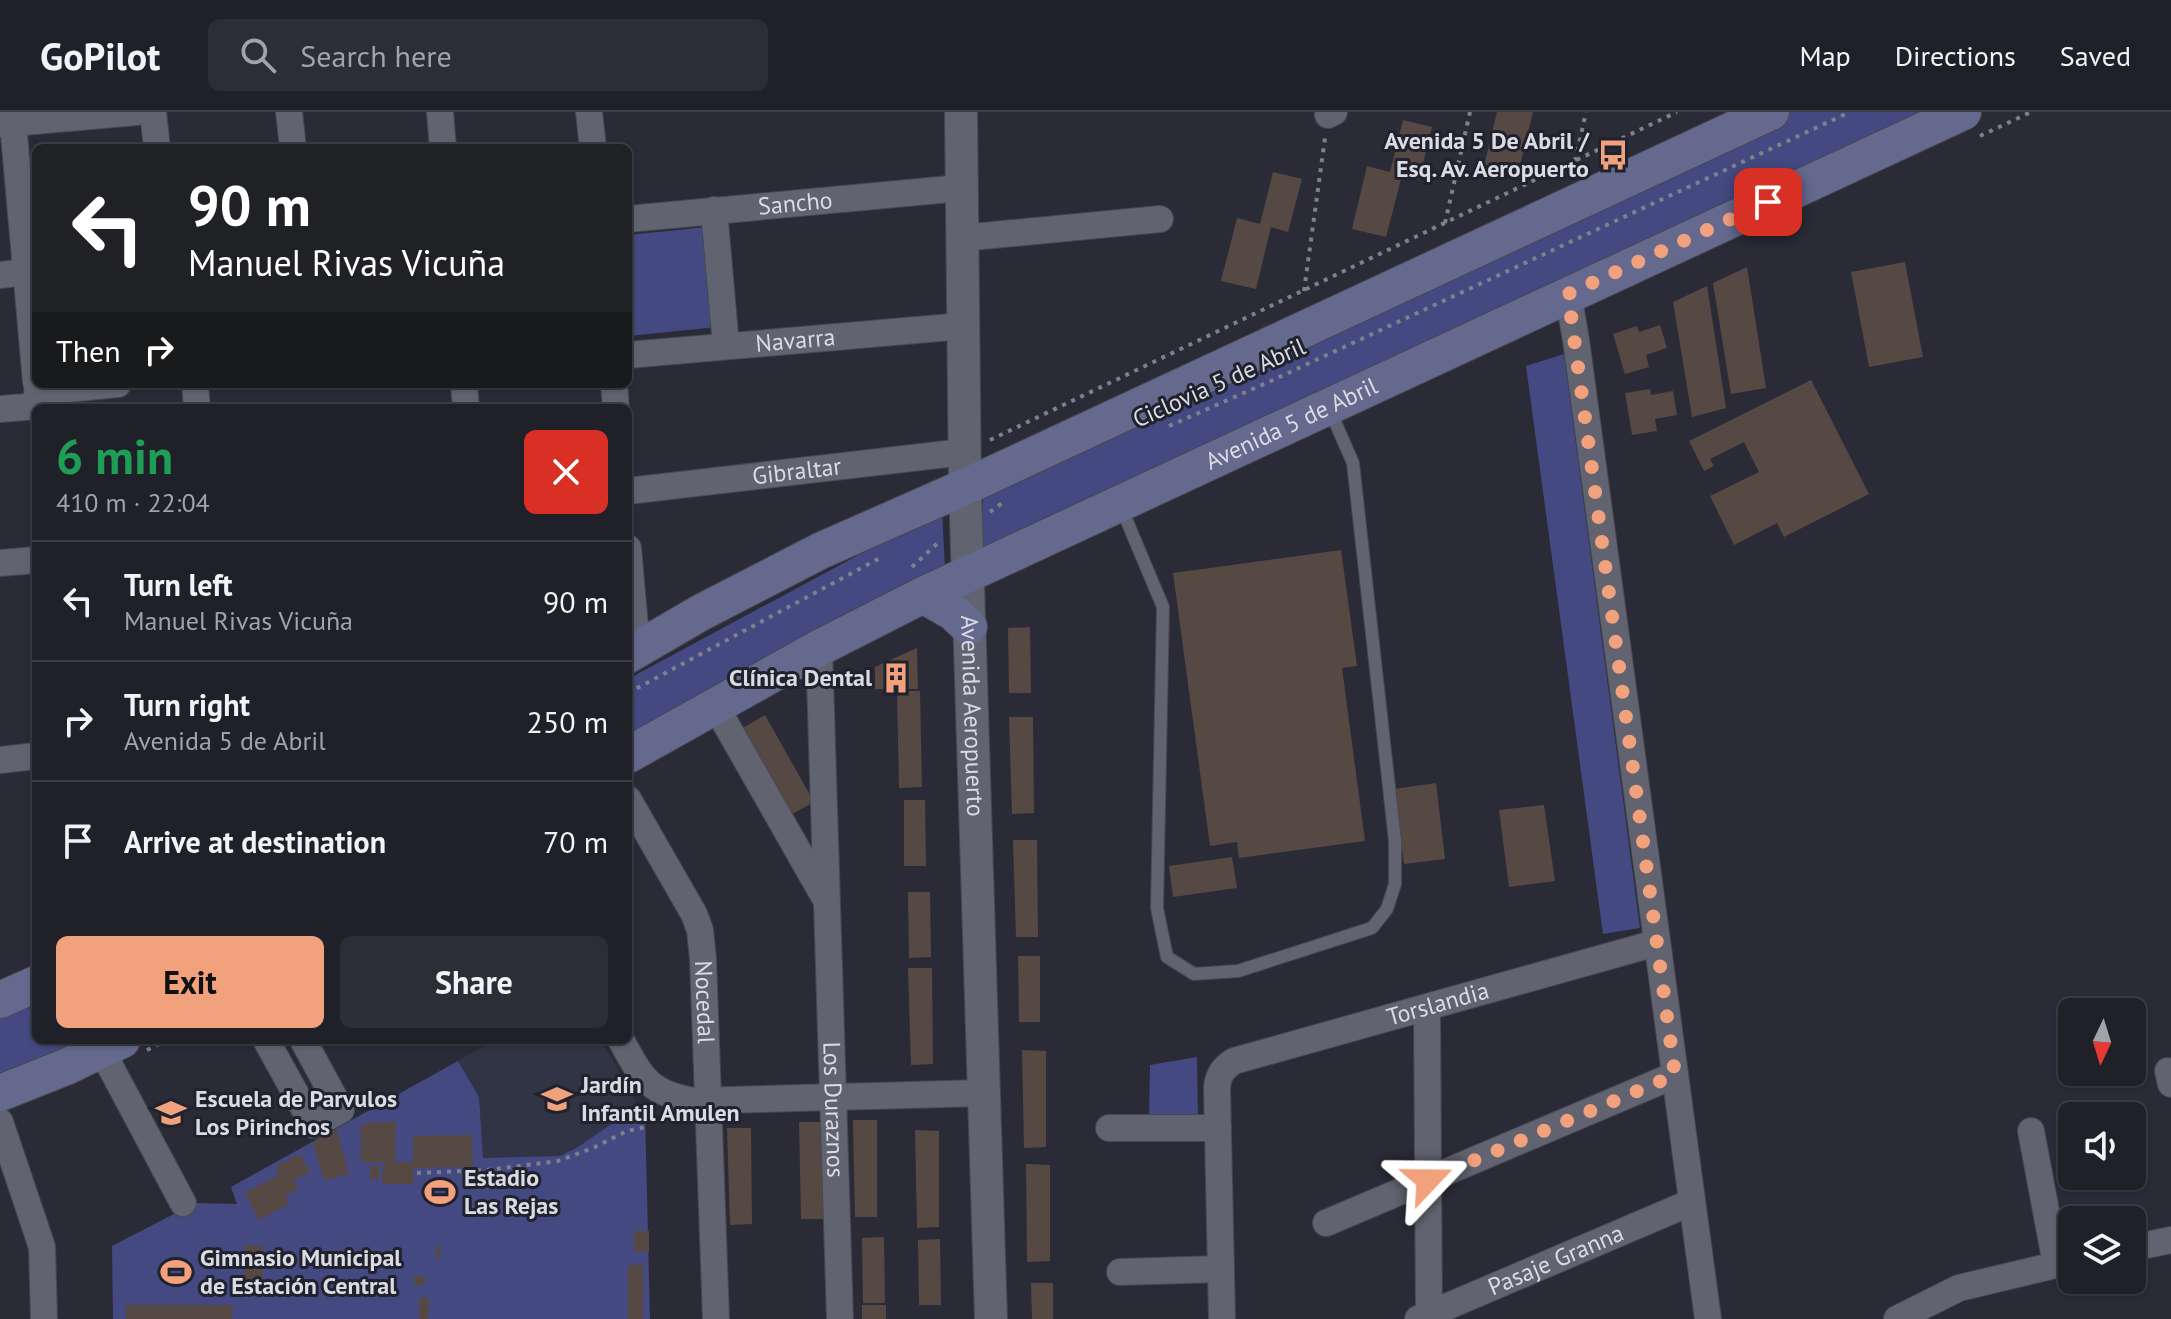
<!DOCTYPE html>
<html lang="en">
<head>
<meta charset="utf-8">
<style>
	:root { --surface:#202029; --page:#2d2d35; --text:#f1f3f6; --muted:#a2a3a8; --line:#3d3e46; --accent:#f1a17c }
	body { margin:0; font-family:"PT Sans",sans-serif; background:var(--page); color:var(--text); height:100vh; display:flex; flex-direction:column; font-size:30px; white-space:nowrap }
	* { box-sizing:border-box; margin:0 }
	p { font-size:26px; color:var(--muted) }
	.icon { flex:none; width:44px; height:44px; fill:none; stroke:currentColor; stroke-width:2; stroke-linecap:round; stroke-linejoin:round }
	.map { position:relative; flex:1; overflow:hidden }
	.side { position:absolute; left:32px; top:292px; width:600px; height:640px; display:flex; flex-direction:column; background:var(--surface); border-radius:12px; box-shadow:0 2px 6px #0004,0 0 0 2px var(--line) }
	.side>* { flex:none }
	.banner { position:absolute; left:32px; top:32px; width:600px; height:244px; border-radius:12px; box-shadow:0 2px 6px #0004,0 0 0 2px var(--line); background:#202124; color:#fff; overflow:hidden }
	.needle { width:52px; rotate:184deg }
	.tools { position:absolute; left:2058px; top:886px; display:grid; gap:16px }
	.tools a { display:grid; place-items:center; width:88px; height:88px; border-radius:12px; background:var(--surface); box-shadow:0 2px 6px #0004,0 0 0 2px var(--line); font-size:40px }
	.pin { position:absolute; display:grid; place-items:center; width:68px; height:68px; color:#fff; margin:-34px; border-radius:16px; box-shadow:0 4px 12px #0006 }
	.me { position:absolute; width:88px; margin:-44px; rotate:67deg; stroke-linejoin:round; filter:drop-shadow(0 0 6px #0008) }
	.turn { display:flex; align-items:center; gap:28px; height:168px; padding:0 24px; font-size:36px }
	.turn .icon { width:104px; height:104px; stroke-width:2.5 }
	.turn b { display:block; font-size:56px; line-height:68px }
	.then { display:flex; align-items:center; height:76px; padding:0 24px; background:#0003; gap:16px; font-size:30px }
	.round { display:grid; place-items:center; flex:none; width:84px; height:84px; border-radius:12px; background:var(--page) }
	.head { display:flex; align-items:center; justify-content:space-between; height:136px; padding:0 24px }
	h1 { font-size:48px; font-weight:700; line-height:60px; color:#1e9e55 }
	.action { display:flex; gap:16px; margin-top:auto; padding:16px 24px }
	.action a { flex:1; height:92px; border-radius:12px; background:var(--accent); color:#111; font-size:32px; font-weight:700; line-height:92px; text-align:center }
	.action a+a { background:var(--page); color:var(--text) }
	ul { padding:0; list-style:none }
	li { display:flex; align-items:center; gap:24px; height:120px; padding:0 24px; border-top:2px solid var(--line) }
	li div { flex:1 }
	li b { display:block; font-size:30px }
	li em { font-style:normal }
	header { display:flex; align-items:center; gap:48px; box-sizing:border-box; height:112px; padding:0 40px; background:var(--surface); border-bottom:2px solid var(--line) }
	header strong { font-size:38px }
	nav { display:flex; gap:44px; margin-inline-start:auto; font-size:28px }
	.search { width:560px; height:72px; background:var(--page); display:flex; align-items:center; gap:20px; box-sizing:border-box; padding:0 28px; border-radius:12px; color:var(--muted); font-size:30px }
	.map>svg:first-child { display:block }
	.built { fill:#313445 }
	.green { fill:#444982 }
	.building { fill:#564943 }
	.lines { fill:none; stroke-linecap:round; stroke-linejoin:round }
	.service-casing { stroke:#464851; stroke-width:14 }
	.minor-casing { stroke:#464851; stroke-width:28 }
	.tertiary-casing { stroke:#464851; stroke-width:34 }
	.secondary-casing { stroke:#464851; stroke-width:38 }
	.path { stroke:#7f808a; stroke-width:4; stroke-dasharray:4 6; stroke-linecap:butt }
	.service { stroke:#616370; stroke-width:12 }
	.minor { stroke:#616370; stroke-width:26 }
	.tertiary { stroke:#616370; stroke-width:32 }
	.secondary { stroke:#65698e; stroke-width:36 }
	.route { stroke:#f1a17c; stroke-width:14; stroke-dasharray:0 25.2 }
	.labels { text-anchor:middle; stroke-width:6; stroke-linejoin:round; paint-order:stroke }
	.poi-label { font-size:24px; font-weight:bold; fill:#dadbe3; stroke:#20222d; text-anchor:start }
	.street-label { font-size:24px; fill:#dadbe3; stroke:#20222d }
</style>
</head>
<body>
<header>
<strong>GoPilot</strong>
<div class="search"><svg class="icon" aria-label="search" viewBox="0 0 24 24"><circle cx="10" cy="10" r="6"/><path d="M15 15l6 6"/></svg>Search here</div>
<nav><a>Map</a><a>Directions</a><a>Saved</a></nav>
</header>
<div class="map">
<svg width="2171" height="1207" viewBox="0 0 2171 1207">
	<rect width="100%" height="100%" fill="#2a2b37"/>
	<path class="built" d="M494 928H601L636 989 633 997 578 1035 560 1044 482 1046 479 985 458 949Z"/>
	<path class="green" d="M1777 0H1935L980 445 983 386Z
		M707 115 717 215 628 224V123Z
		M1564 242 1640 816 1603 822 1526 254Z
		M942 398 945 456 628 629V567Z
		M36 886V928H80L44 948 0 963V903Z
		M1197 945 1198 1006 1149 1007 1150 953Z
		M458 949 479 985 483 1046 560 1044 578 1035 633 997 645 999 650 1207H113L112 1134 195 1091 237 1092 231 1075Z"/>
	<path class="building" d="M1497 0H1533L1518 62 1484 54Z
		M1403 8 1432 15 1419 68 1402 63 1386 125 1352 117 1367 54 1390 60Z
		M1273 60 1302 67 1288 120 1271 115 1256 177 1221 169 1237 106 1260 112Z
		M1905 150 1923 245 1869 255 1851 160Z
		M1747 155 1766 276 1731 282 1713 171Z
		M1707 174 1726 296 1692 305 1673 190Z
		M1660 213 1667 236 1646 243 1649 255 1625 262 1613 222 1637 214 1639 220Z
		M1811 268 1869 382 1784 425 1777 411 1734 433 1710 384 1759 360 1744 330 1710 347 1714 354 1704 359 1689 329Z
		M1650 277 1651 283 1673 279 1677 303 1655 307 1657 319 1632 323 1625 281Z
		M1341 438 1357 554 1342 556 1365 729 1239 746 1237 730 1210 734 1173 461Z
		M1030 515 1031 581H1009L1008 516Z
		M917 536 918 577H875V555Z
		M897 579H920L922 675 899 676Z
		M765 603 814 690 792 702 743 616Z
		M1009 605H1033L1034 701 1012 702Z
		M1436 671 1445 747 1404 752 1394 677Z
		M904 688H925L926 754H904Z
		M1544 693 1555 769 1509 775 1499 698Z
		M1013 728H1037L1038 825H1016Z
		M1232 745 1237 776 1173 785 1169 754Z
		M908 780H930L931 845 909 846Z
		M1018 844H1040V910H1019Z
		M908 856H932L933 952 911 953Z
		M1022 938 1046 939V1035L1024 1036Z
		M853 1008H877V1105H855Z
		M372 1010H396L395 1050H413V1024L472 1023 473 1055 413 1056 414 1072H382L383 1050H361V1013Z
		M799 1010H823L824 1107H801Z
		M727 1016H751L752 1112 730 1113Z
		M337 1017 349 1062 324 1068 313 1030Z
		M915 1018 939 1019V1115L917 1116Z
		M300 1042 310 1060 294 1068 298 1077 285 1084 289 1092 259 1108 245 1081 279 1063 275 1055Z
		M1026 1052 1050 1053V1149L1027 1150Z
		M370 1053H379V1068L370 1067Z
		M634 1119H649V1140H634Z
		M884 1125 885 1191H863L862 1126Z
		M940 1127 941 1193H919L918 1128Z
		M245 1133 263 1134V1174L244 1173Z
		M436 1133H440V1148H436Z
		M628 1153H643V1207H628Z
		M414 1164H425V1173H414Z
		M1031 1171H1053V1207H1032Z
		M419 1186H429L428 1207H419Z
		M126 1193H232V1207H126Z
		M862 1193H886V1207H862Z"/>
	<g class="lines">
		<g class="service-casing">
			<path id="service" d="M1121 395 1163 495 1157 796 1167 845 1194 862 1238 859 1372 816 1387 797 1395 772V729L1353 351 1329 296"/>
		</g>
		<g class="minor-casing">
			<g id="minor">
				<path d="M153 0 157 36"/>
				<path d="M289 0 293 36"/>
				<path d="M440 0 443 36"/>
				<path d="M589 0 593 36"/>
				<path d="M1328 3 1334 0"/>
				<path d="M13 11 36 270"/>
				<path d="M0 12 137 0"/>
				<path d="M714 98 726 234"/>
				<path id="s1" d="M628 107 961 76"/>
				<path d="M962 126 1160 107"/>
				<path d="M0 163 26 160"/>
				<path d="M1568 182 1576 228 1708 1207"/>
				<path id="s2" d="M628 243 963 214"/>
				<path d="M195 272 197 296"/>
				<path d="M464 272 466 296"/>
				<path d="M614 272 616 296"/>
				<path d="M37 280 118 272"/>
				<path d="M0 297 38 294"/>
				<path id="s3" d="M628 379 964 340"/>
				<path d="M628 436 637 537"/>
				<path d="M0 451 36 448"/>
				<path id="s4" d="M819 536 840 1207"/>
				<path d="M715 593 825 786"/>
				<path d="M0 648 36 644"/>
				<path id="s5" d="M628 687 694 802 700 818 703 847 716 1207"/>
				<path d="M1427 895 1429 1207"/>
				<path d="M266 928 313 1013 341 998 303 928"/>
				<path d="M621 928C642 966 648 981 694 989L983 981"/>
				<path d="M102 939 183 1091"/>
				<path d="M2168 959 2171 972"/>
				<path d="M0 1010 42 1135 44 1207"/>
				<path d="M1109 1016H1218"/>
				<path d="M2031 1019 2056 1152"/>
				<path d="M1326 1111 1675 963"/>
				<path d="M2132 1136 2171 1128"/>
				<path d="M1120 1160 1221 1157"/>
				<path id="s6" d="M1222 1207 1217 976C1218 963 1223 956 1234 949L1656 831"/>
				<path id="s7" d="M1418 1207 1692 1090"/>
				<path d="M1897 1207 1959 1176 2072 1149"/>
			</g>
		</g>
		<g class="tertiary-casing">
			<g id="tertiary">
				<path id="s8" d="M961 0 965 375 991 1207"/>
			</g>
		</g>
		<g class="secondary-casing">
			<g id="secondary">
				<path d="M923 483 954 501 969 515"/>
				<path d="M628 543 700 501 820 439 965 375 1771 0"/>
				<path id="s9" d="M628 643 819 536 923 483 1963 0"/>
				<path d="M0 888 36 872"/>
				<path d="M0 981 68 954 122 928"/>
			</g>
		</g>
		<path class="path" d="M1980 24 2031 0
			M1575 49 1586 0
			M1445 111 1470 0
			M1304 179 1325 26
			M1169 314 1273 268 1850 0
			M990 328 1677 0
			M990 400 1005 389
			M912 455 941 428
			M628 581 880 446
			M147 938 167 928
			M417 1061 487 1058 558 1049 593 1036 627 1019 645 1015"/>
		<use href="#service" class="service"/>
		<use href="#minor" class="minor"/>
		<use href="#tertiary" class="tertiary"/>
		<use href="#secondary" class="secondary"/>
	</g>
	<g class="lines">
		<path class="route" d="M1428 1068 1675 963 1568 182 1768 90"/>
	</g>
	<defs>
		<g id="bus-bare" transform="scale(2.4)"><path d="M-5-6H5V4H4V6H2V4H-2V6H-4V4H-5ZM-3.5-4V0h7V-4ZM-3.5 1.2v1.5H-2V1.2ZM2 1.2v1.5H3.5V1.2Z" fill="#f1a17c" stroke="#20222d" stroke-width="2.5" paint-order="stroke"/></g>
		<g id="building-bare" transform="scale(2.4)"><path d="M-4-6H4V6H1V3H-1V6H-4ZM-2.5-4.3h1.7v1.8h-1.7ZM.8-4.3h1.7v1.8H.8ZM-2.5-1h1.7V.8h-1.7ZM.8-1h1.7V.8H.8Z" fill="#f1a17c" stroke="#20222d" stroke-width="2.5" paint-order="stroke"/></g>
		<g id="school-bare" transform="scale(2.4)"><path d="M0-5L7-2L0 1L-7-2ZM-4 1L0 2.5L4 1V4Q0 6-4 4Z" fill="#f1a17c" stroke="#20222d" stroke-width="2.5" paint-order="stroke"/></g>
		<g id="stadium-bare" transform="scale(2.4)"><path d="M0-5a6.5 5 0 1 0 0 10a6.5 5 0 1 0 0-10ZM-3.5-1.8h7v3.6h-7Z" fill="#f1a17c" stroke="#20222d" stroke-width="2.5" paint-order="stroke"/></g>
	</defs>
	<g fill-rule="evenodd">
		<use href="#bus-bare" x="1613" y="43"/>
		<use href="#building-bare" x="896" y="566"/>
		<use href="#school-bare" x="557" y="987"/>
		<use href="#school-bare" x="171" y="1001"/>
		<use href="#stadium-bare" x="440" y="1080"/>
		<use href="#stadium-bare" x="176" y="1160"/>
	</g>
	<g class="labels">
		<g class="poi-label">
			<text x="1589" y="37" text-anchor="end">Avenida 5 De Abril /<tspan x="1589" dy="28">Esq. Av. Aeropuerto</tspan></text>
			<text x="872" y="574" text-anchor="end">Clínica Dental</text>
			<text x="581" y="981">Jardín<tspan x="581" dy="28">Infantil Amulen</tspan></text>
			<text x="195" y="995">Escuela de Parvulos<tspan x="195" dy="28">Los Pirinchos</tspan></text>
			<text x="464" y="1074">Estadio<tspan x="464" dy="28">Las Rejas</tspan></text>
			<text x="200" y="1154">Gimnasio Municipal<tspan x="200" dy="28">de Estación Central</tspan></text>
		</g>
		<g class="street-label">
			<text dy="8" stroke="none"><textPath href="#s1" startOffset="168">Sancho</textPath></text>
			<text dy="8" stroke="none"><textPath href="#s2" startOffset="168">Navarra</textPath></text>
			<text transform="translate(1219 271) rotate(-24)" y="8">Ciclovia 5 de Abril</text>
			<text dy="8" stroke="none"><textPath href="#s9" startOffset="742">Avenida 5 de Abril</textPath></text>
			<text dy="8" stroke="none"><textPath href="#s3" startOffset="170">Gibraltar</textPath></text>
			<text dy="8" stroke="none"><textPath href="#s8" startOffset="604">Avenida Aeropuerto</textPath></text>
			<text dy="8" stroke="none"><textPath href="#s5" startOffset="222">Nocedal</textPath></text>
			<text dy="8" stroke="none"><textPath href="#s6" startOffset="476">Torslandia</textPath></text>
			<text dy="8" stroke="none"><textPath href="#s4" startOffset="462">Los Duraznos</textPath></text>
			<text dy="8" stroke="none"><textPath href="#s7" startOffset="150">Pasaje Granna</textPath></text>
		</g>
	</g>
</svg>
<div class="tools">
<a><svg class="needle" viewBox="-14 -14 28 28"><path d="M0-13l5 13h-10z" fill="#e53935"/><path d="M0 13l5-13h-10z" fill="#a2a3a8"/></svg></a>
<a><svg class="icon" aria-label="sound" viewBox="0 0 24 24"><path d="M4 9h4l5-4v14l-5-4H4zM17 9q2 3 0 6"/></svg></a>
<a><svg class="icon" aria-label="layers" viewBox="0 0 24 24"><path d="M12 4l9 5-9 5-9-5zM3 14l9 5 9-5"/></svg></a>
</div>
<div class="pin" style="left:1768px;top:90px;background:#d93025"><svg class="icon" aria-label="arrive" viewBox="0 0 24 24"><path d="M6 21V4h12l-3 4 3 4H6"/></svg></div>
<svg class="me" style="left:1428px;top:1068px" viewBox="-20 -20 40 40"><path d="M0-17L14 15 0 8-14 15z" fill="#f1a17c" stroke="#fff" stroke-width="4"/></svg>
<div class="banner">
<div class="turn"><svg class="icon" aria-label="left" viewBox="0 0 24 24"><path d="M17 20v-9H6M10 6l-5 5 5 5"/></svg><div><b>90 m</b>Manuel Rivas Vicuña</div></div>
<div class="then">Then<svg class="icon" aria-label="right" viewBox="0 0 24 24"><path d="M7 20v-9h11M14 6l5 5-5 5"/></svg></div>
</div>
<section class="side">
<div class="head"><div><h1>6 min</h1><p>410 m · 22:04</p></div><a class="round" style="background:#d93025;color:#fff"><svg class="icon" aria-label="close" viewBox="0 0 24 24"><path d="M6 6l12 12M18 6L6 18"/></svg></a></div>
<ul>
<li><svg class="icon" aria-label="left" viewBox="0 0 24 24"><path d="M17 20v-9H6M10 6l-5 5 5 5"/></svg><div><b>Turn left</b><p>Manuel Rivas Vicuña</p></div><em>90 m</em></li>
<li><svg class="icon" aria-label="right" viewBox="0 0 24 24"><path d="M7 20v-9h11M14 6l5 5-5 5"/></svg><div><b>Turn right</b><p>Avenida 5 de Abril</p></div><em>250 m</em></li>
<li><svg class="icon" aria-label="arrive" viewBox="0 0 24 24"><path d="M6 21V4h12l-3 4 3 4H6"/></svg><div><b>Arrive at destination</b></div><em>70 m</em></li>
</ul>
<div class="action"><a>Exit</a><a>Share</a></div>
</section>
</div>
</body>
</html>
